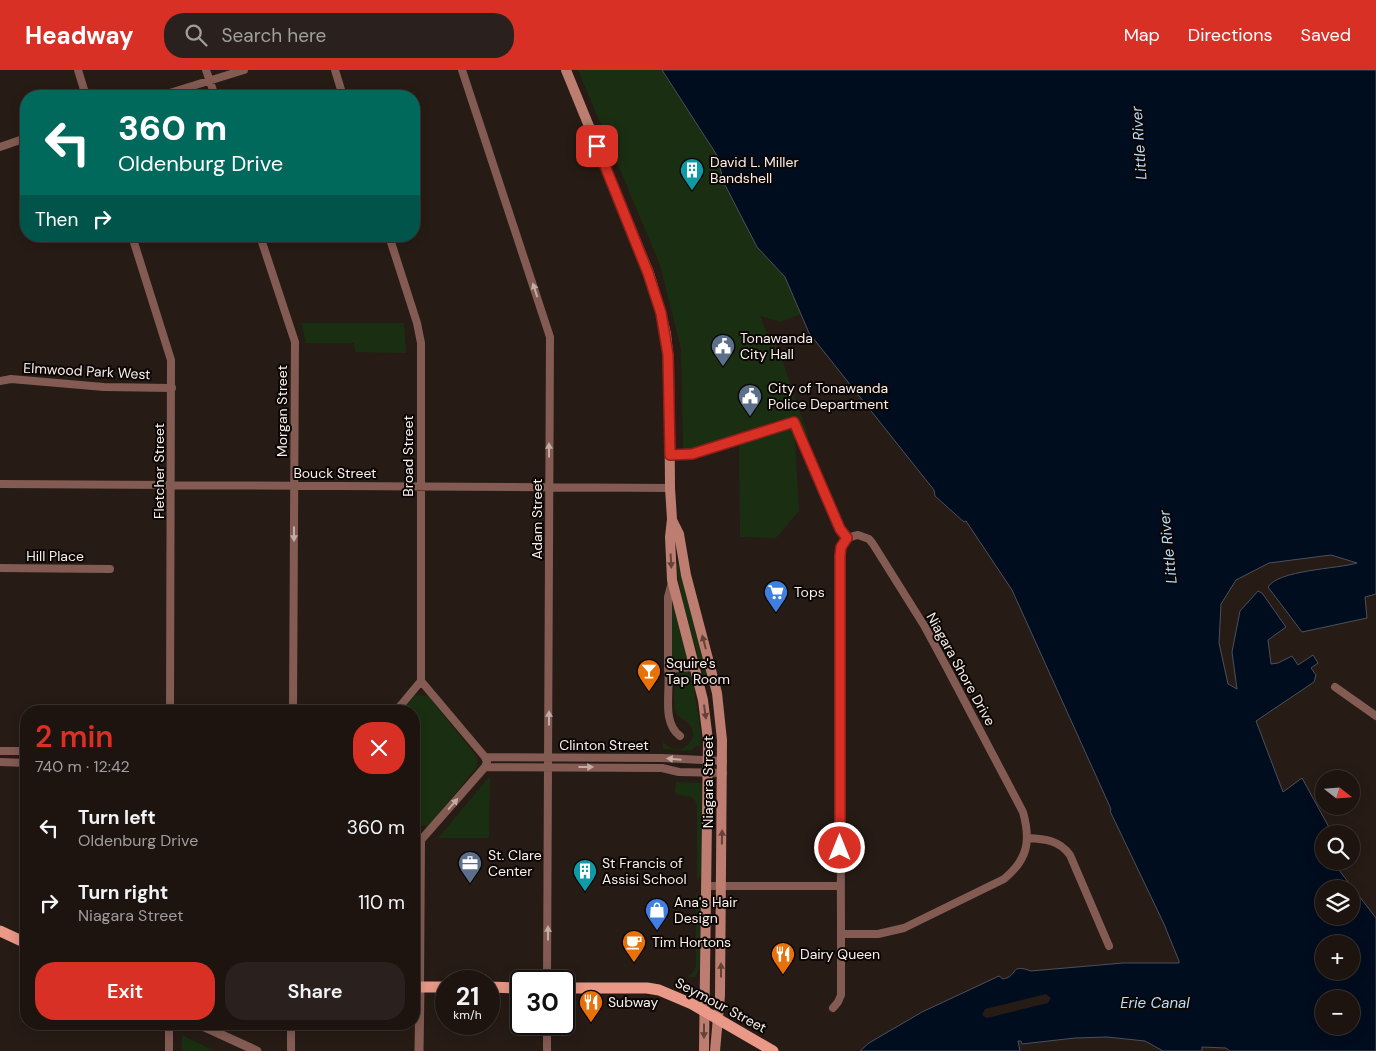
<!DOCTYPE html>
<html lang="en">
<head>
<meta charset="utf-8">
<style>
	:root { --surface:#1d1410; --page:#2a211e; --text:#f1f3f6; --muted:#a09e9f; --line:#3b3330; --accent:#d93025 }
	body { margin:0; font-family:"DM Sans",sans-serif; background:var(--page); color:var(--text); height:100vh; display:flex; flex-direction:column; font-size:19px; white-space:nowrap }
	* { box-sizing:border-box; margin:0 }
	p { font-size:16px; color:var(--muted) }
	.icon { flex:none; width:28px; height:28px; fill:none; stroke:currentColor; stroke-width:2; stroke-linecap:round; stroke-linejoin:round }
	.map { position:relative; flex:1; overflow:hidden }
	.drawer { position:absolute; left:20px; top:635px; width:400px; height:325px; display:flex; flex-direction:column; background:var(--surface); border-radius:20px; box-shadow:0 2px 12px #0003,0 0 0 1px var(--line) }
	.drawer>* { flex:none }
	.banner { position:absolute; left:20px; top:20px; width:400px; height:152px; border-radius:20px; box-shadow:0 2px 12px #0003,0 0 0 1px var(--line); background:#00695c; color:#fff; overflow:hidden }
	.needle { width:32px; rotate:107deg }
	.tools { position:absolute; left:1315px; top:700px; display:grid; gap:10px }
	.tools a { display:grid; place-items:center; width:45px; height:45px; border-radius:50%; background:var(--surface); box-shadow:0 2px 12px #0003,0 0 0 1px var(--line); font-size:25px }
	.speed { position:absolute; left:435px; top:900px; display:flex; gap:10px; font-size:25px; font-weight:700; text-align:center }
	.speed>* { display:grid; place-content:center; width:65px; height:65px; border-radius:50%; background:var(--surface); box-shadow:0 2px 12px #0003,0 0 0 1px var(--line); line-height:1 }
	.speed small { font-size:12px; font-weight:400 }
	.speed .limit { border:2px solid #111; border-radius:8px; background:#fff; color:#111 }
	.pin { position:absolute; display:grid; place-items:center; width:42px; height:42px; color:#fff; margin:-21px; border-radius:10px; box-shadow:0 2px 8px #0006 }
	.me { position:absolute; width:55px; margin:-28px; rotate:0deg; stroke-linejoin:round; filter:drop-shadow(0 0 4px #0008) }
	.turn { display:flex; align-items:center; gap:18px; height:105px; padding:0 15px; font-size:22px }
	.turn .icon { width:65px; height:65px; stroke-width:2.5 }
	.turn b { display:block; font-size:35px; line-height:42px }
	.then { display:flex; align-items:center; height:48px; padding:0 15px; background:#0003; gap:10px; font-size:19px }
	.round { display:grid; place-items:center; flex:none; width:52px; height:52px; border-radius:20px; background:var(--page) }
	.headline { display:flex; align-items:center; justify-content:space-between; height:85px; padding:0 15px }
	h1 { font-size:30px; font-weight:600; line-height:38px; color:var(--accent) }
	.primary-button { display:flex; gap:10px; margin-top:auto; padding:10px 15px }
	.primary-button a { flex:1; height:58px; border-radius:20px; background:var(--accent); color:#fff; font-size:20px; font-weight:600; line-height:58px; text-align:center }
	.primary-button a+a { background:var(--page); color:var(--text) }
	ul { padding:0; list-style:none }
	li { display:flex; align-items:center; gap:15px; height:75px; padding:0 15px }
	li div { flex:1 }
	li b { display:block; font-size:19px }
	li em { font-style:normal }
	header { display:flex; align-items:center; gap:30px; box-sizing:border-box; height:70px; padding:0 25px; background:var(--accent); color:#fff }
	header strong { font-size:24px }
	nav { display:flex; gap:28px; margin-inline-start:auto; font-size:18px }
	.search { width:350px; height:45px; background:var(--page); display:flex; align-items:center; gap:12px; box-sizing:border-box; padding:0 18px; border-radius:20px; color:var(--muted); font-size:19px }
	.map>svg:first-child { display:block }
	.green { fill:#1a2f11 }
	.water { fill:#000d1e; stroke:#4a515c; fill-rule:evenodd }
	.pier { fill:#271b15 }
	.lines { fill:none; stroke-linecap:round; stroke-linejoin:round }
	.minor { stroke:#835b53; stroke-width:8 }
	.tertiary { stroke:#835b53; stroke-width:9 }
	.secondary { stroke:#bd7d70; stroke-width:10 }
	.primary { stroke:#ea9887; stroke-width:11 }
	.oneway { fill:#c3aca7 }
	.oneway2 { fill:#64423a }
	.route-casing { stroke:#8d1f18; stroke-width:12 }
	.route { stroke:#d93025; stroke-width:9 }
	.labels { text-anchor:middle; stroke-width:4; stroke-linejoin:round; paint-order:stroke }
	.poi-label { font-size:14px; fill:#f8efeb; stroke:#0c0705; text-anchor:start }
	.street-label { font-size:14px; fill:#f8efeb; stroke:#0c0705 }
	.water-label { font-size:15px; font-style:italic; fill:#badefa; stroke:#0c0705 }
</style>
</head>
<body>
<header>
<strong>Headway</strong>
<div class="search"><svg class="icon" aria-label="search" viewBox="0 0 24 24"><circle cx="10" cy="10" r="6"/><path d="M15 15l6 6"/></svg>Search here</div>
<nav><a>Map</a><a>Directions</a><a>Saved</a></nav>
</header>
<div class="map">
<svg width="1376" height="981" viewBox="0 0 1376 981">
	<rect width="100%" height="100%" fill="#271b15"/>
	<path class="green" d="M578 0H662L718 87 723 111 757 177 785 207 801 244 780 252 760 246 770 270 775 269 809 368 804 370H795L799 441 776 468 740 467 739 372 686 391 683 376 681 279 660 195Z
		M301 253H404L406 283 355 282 354 273H306Z
		M676 494H678L708 606 704 607 701 598 682 530Z
		M672 532 688 591 678 594 672 590Z
		M682 601 688 602 692 607 701 663 700 676H697L690 681 663 679V672C672 680 682 683 690 672 693 668 694 666 693 661 690 650 678 650 675 640 673 631 675 618 675 608L678 604Z
		M415 625 428 626 477 687V697L428 756 414 755V641H402Z
		M490 706 489 768H438Z
		M676 712 699 713H701L702 716 701 805 697 811V735C693 723 685 728 676 724L675 721Z
		M698 824 701 829 700 897 695 907H687L693 902 696 896V825Z
		M182 965 214 981H182Z"/>
	<path class="water" d="M662 0H1376V524L1365 527 1367 548 1302 562 1268 517C1278 500 1337 499 1357 493L1331 485 1269 493 1236 510 1221 534 1219 573 1228 614 1237 619 1232 582 1240 541 1258 521 1262 523 1286 557 1268 570 1271 594 1278 593 1292 586 1298 595 1313 585 1318 593 1311 598 1316 605 1314 612 1256 651 1283 722 1302 708 1331 761 1329 764H1324V772L1321 776 1324 780V791H1332L1376 848V981H1230L1226 978 1202 977V981H1163L1145 971 1107 967 1075 968 1022 974 1021 971H1018L1020 981H860L869 973 922 942 999 906 1003 909C1019 906 1009 893 1031 901L1123 893H1179V891L1164 854 1110 741 1111 739 1012 520 966 451 964 452 935 426 934 420 809 263 785 207 757 177 723 111 718 87ZM1324 819H1351V846H1324ZM1324 874H1351V901H1324ZM1324 929H1351V956H1324Z"/>
	<path class="pier" d="M1046 924 1051 928 1048 933 987 948 982 945 985 939Z"/>
	<g class="lines">
		<path class="minor" d="M78 0 86 26
			M206 0 215 26
			M335 0 343 26
			M462 0 550 267 547 911
			M160 26 244 0
			M0 77 26 68
			M132 166 171 290 170 641
			M260 166 295 272 293 641
			M389 166 417 253 421 273V611
			M0 311 11 309 104 317 172 318
			M670 385 693 384 795 352 840 459 847 468
			M0 414 670 418
			M858 465 869 469 873 474 925 557 946 596 1023 742C1031 771 1028 789 1004 809L904 858 878 864H841L840 486C841 474 845 467 858 465Z
			M0 498 110 499
			M668 599V527L672 512
			M1335 617 1376 646
			M396 641 421 611
			M680 666C661 652 671 621 668 599L695 597
			M0 681H26
			M485 687 662 688 723 691
			M0 692 26 693
			M485 697 662 698 679 702 723 703
			M414 762 421 770
			M1027 768C1045 769 1059 770 1070 785L1109 876
			M421 770 485 697 487 692 485 687 421 611
			M706 816H840
			M420 917 421 770
			M833 938 838 932 841 925V864
			M547 954V981
			M169 981V954
			M291 981V954"/>
		<path class="tertiary" d="M198 954 257 981
			M419 981 420 917"/>
		<path class="secondary" d="M566 0 649 203 661 243 666 264 669 291 670 418 672 449 670 467 672 510 703 630 708 670 704 981
			M672 450 679 464 686 505 717 623 722 670 720 925 715 981"/>
		<path class="primary" d="M0 861 26 873
			M414 917H446
			M489 917 521 918
			M564 918H647L659 920 692 934 773 981"/>
	</g>
	<defs><path id="oneway-solid" d="M-6-.8H1V-3.2L6.5 0L1 3.2V.8H-6Z" transform="scale(1.25)"/></defs>
	<g class="oneway">
		<use href="#oneway-solid" transform="translate(535 220) rotate(-108)"/>
		<use href="#oneway-solid" transform="translate(549 380) rotate(-90)"/>
		<use href="#oneway-solid" transform="translate(294 464) rotate(90)"/>
		<use href="#oneway-solid" transform="translate(549 648) rotate(-90)"/>
		<use href="#oneway-solid" transform="translate(674 689) rotate(-175)"/>
		<use href="#oneway-solid" transform="translate(586 697)"/>
		<use href="#oneway-solid" transform="translate(453 734) rotate(-49)"/>
		<use href="#oneway-solid" transform="translate(548 863) rotate(-90)"/>
	</g>
	<g class="oneway2">
		<use href="#oneway-solid" transform="translate(671 491) rotate(87)"/>
		<use href="#oneway-solid" transform="translate(704 572) rotate(-105)"/>
		<use href="#oneway-solid" transform="translate(705 642) rotate(82)"/>
		<use href="#oneway-solid" transform="translate(722 767) rotate(-89)"/>
		<use href="#oneway-solid" transform="translate(721 900) rotate(-90)"/>
		<use href="#oneway-solid" transform="translate(704 961) rotate(90)"/>
	</g>
	<g class="lines">
		<g class="route-casing">
			<path id="route" d="M597 76 648 203 661 243 668 285 670 385 692 384 794 352 840 459 847 468 841 477 840 486V778"/>
		</g>
		<use href="#route" class="route"/>
	</g>
	<defs>
		<g id="building-pin" transform="scale(1.25)"><path d="M0 17L-7.5 6A9.5 9.5 0 1 1 7.5 6Z" fill="#0f9aa8" stroke="#0c0705"/><path d="M-4-6H4V6H1V3H-1V6H-4ZM-2.5-4.3h1.7v1.8h-1.7ZM.8-4.3h1.7v1.8H.8ZM-2.5-1h1.7V.8h-1.7ZM.8-1h1.7V.8H.8Z" fill="#fff"/></g>
		<g id="civic-pin" transform="scale(1.25)"><path d="M0 17L-7.5 6A9.5 9.5 0 1 1 7.5 6Z" fill="#5c6f8a" stroke="#0c0705"/><path d="M-.6-6.5H3V-4.5H.6V-3L4-1V1h2V6H-6V1h2V-1L-.6-3ZM-1.2 2.5V6h2.4V2.5Z" fill="#fff"/></g>
		<g id="supermarket-pin" transform="scale(1.25)"><path d="M0 17L-7.5 6A9.5 9.5 0 1 1 7.5 6Z" fill="#3f7fe0" stroke="#0c0705"/><path d="M-6-5.5h2.5l.6 2H6L4.5 2H-2.5L-4.4-4H-6ZM-1.5 3.2a1.3 1.3 0 1 0 .1 0ZM3 3.2a1.3 1.3 0 1 0 .1 0Z" fill="#fff"/></g>
		<g id="bar-pin" transform="scale(1.25)"><path d="M0 17L-7.5 6A9.5 9.5 0 1 1 7.5 6Z" fill="#e8710a" stroke="#0c0705"/><path d="M-6-5H6L.8 .8V4.5H3.5V6h-7V4.5H-.8V.8Z" fill="#fff"/></g>
		<g id="office-pin" transform="scale(1.25)"><path d="M0 17L-7.5 6A9.5 9.5 0 1 1 7.5 6Z" fill="#5c6f8a" stroke="#0c0705"/><path d="M-6-3h4V-5.5h4V-3h4V5H-6ZM-1-4.5V-3h2v-1.5ZM-6 0V1H6V0Z" fill="#fff"/></g>
		<g id="shop-pin" transform="scale(1.25)"><path d="M0 17L-7.5 6A9.5 9.5 0 1 1 7.5 6Z" fill="#3f7fe0" stroke="#0c0705"/><path d="M-5-2.5h2.3a2.7 3.5 0 0 1 5.4 0H5L5.5 6h-11ZM-1.5-2.5h3a1.5 2.3 0 0 0-3 0Z" fill="#fff"/></g>
		<g id="cafe-pin" transform="scale(1.25)"><path d="M0 17L-7.5 6A9.5 9.5 0 1 1 7.5 6Z" fill="#e8710a" stroke="#0c0705"/><path d="M-5.5-4.5H6V0H3Q3 3.5 0 3.5H-2.5Q-5.5 3.5-5.5 0ZM3-3.2v2h1.7v-2ZM-6 4.5H4V6H-6Z" fill="#fff"/></g>
		<g id="restaurant-pin" transform="scale(1.25)"><path d="M0 17L-7.5 6A9.5 9.5 0 1 1 7.5 6Z" fill="#e8710a" stroke="#0c0705"/><path d="M-5-6h1v4h1v-4h1v4h1v-4h1v5L-1.5 .5V6h-2V.5L-5-1ZM5-6V6H3V1.5H1.5Q1.5-4 5-6Z" fill="#fff"/></g>
	</defs>
	<g fill-rule="evenodd">
		<use href="#building-pin" x="692" y="100"/>
		<use href="#civic-pin" x="723" y="276"/>
		<use href="#civic-pin" x="750" y="326"/>
		<use href="#supermarket-pin" x="776" y="522"/>
		<use href="#bar-pin" x="649" y="601"/>
		<use href="#office-pin" x="470" y="793"/>
		<use href="#building-pin" x="585" y="801"/>
		<use href="#shop-pin" x="657" y="840"/>
		<use href="#cafe-pin" x="634" y="872"/>
		<use href="#restaurant-pin" x="783" y="884"/>
		<use href="#restaurant-pin" x="591" y="932"/>
	</g>
	<g class="labels">
		<g class="poi-label">
			<text x="710" y="97">David L. Miller<tspan x="710" dy="16">Bandshell</tspan></text>
			<text x="740" y="273">Tonawanda<tspan x="740" dy="16">City Hall</tspan></text>
			<text x="768" y="323">City of Tonawanda<tspan x="768" dy="16">Police Department</tspan></text>
			<text x="794" y="527">Tops</text>
			<text x="666" y="598">Squire's<tspan x="666" dy="16">Tap Room</tspan></text>
			<text x="488" y="790">St. Clare<tspan x="488" dy="16">Center</tspan></text>
			<text x="602" y="798">St Francis of<tspan x="602" dy="16">Assisi School</tspan></text>
			<text x="674" y="837">Ana's Hair<tspan x="674" dy="16">Design</tspan></text>
			<text x="652" y="877">Tim Hortons</text>
			<text x="800" y="889">Dairy Queen</text>
			<text x="608" y="937">Subway</text>
		</g>
		<g class="street-label">
			<text transform="translate(87 301) rotate(3)" y="5">Elmwood Park West</text>
			<text transform="translate(282 341) rotate(-90)" y="5">Morgan Street</text>
			<text transform="translate(408 386) rotate(-90)" y="5">Broad Street</text>
			<text transform="translate(159 401) rotate(-90)" y="5">Fletcher Street</text>
			<text x="335" y="408">Bouck Street</text>
			<text transform="translate(537 449) rotate(-90)" y="5">Adam Street</text>
			<text x="55" y="491">Hill Place</text>
			<text transform="translate(961 599) rotate(61)" y="5">Niagara Shore Drive</text>
			<text x="604" y="680">Clinton Street</text>
			<text transform="translate(708 712) rotate(-90)" y="5">Niagara Street</text>
			<text transform="translate(721 935) rotate(28)" y="5">Seymour Street</text>
		</g>
		<g class="water-label">
			<text transform="translate(1139 73) rotate(-94)" y="5">Little River</text>
			<text transform="translate(1168 477) rotate(-96)" y="5">Little River</text>
			<text x="1155" y="938">Erie Canal</text>
		</g>
	</g>
</svg>
<div class="tools">
<a><svg class="needle" viewBox="-14 -14 28 28"><path d="M0-13l5 13h-10z" fill="#e53935"/><path d="M0 13l5-13h-10z" fill="#a09e9f"/></svg></a>
<a><svg class="icon" aria-label="search" viewBox="0 0 24 24"><circle cx="10" cy="10" r="6"/><path d="M15 15l6 6"/></svg></a>
<a><svg class="icon" aria-label="layers" viewBox="0 0 24 24"><path d="M12 4l9 5-9 5-9-5zM3 14l9 5 9-5"/></svg></a>
<a>+</a>
<a>−</a>
</div>
<div class="speed"><div>21<small>km/h</small></div><div class="limit">30</div></div>
<div class="pin" style="left:597px;top:76px;background:#d93025"><svg class="icon" aria-label="arrive" viewBox="0 0 24 24"><path d="M6 21V4h12l-3 4 3 4H6"/></svg></div>
<svg class="me" style="left:840px;top:778px" viewBox="-20 -20 40 40"><circle r="17" fill="#d93025" stroke="#fff" stroke-width="3"/><path d="M0-11L8 9 0 5-8 9z" fill="#fff"/></svg>
<div class="banner">
<div class="turn"><svg class="icon" aria-label="left" viewBox="0 0 24 24"><path d="M17 20v-9H6M10 6l-5 5 5 5"/></svg><div><b>360 m</b>Oldenburg Drive</div></div>
<div class="then">Then<svg class="icon" aria-label="right" viewBox="0 0 24 24"><path d="M7 20v-9h11M14 6l5 5-5 5"/></svg></div>
</div>
<section class="drawer">
<div class="headline"><div><h1>2 min</h1><p>740 m · 12:42</p></div><a class="round" style="background:#d93025;color:#fff"><svg class="icon" aria-label="close" viewBox="0 0 24 24"><path d="M6 6l12 12M18 6L6 18"/></svg></a></div>
<ul>
<li><svg class="icon" aria-label="left" viewBox="0 0 24 24"><path d="M17 20v-9H6M10 6l-5 5 5 5"/></svg><div><b>Turn left</b><p>Oldenburg Drive</p></div><em>360 m</em></li>
<li><svg class="icon" aria-label="right" viewBox="0 0 24 24"><path d="M7 20v-9h11M14 6l5 5-5 5"/></svg><div><b>Turn right</b><p>Niagara Street</p></div><em>110 m</em></li>
</ul>
<div class="primary-button"><a>Exit</a><a>Share</a></div>
</section>
</div>
</body>
</html>
